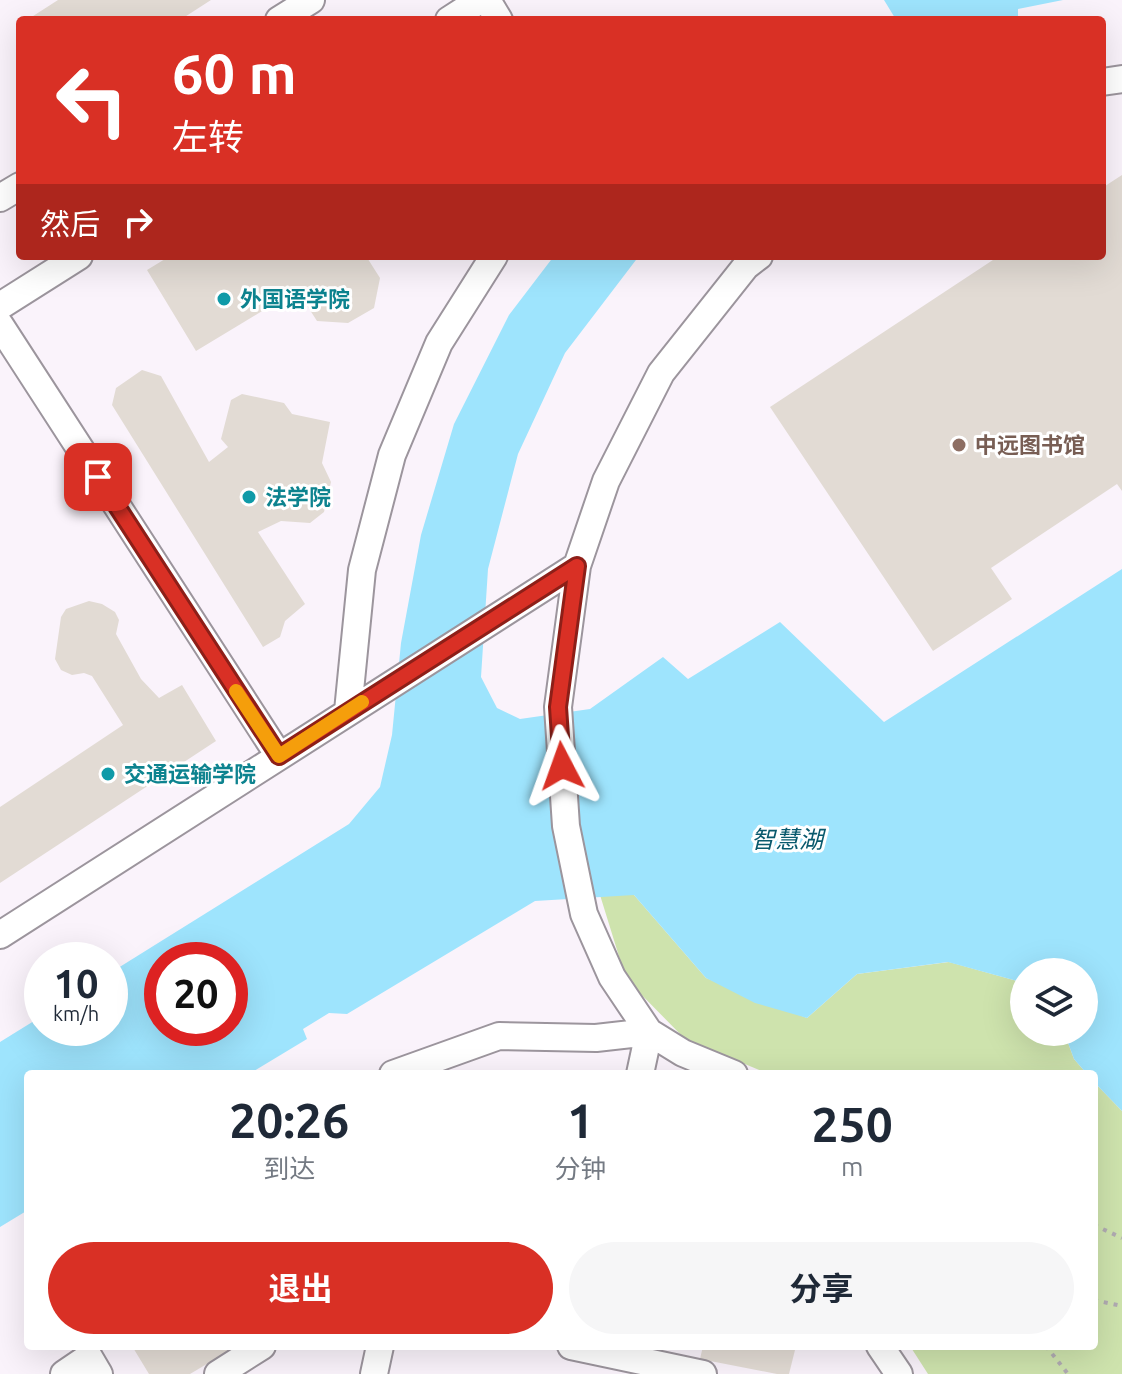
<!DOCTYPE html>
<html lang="zh">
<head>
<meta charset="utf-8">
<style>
	:root { --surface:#fff; --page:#f6f6f7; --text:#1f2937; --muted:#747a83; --accent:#d93025 }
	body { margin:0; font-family:Ubuntu,"Noto Sans SC",sans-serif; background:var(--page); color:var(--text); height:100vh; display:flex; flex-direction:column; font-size:30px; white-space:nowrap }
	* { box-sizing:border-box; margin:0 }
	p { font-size:26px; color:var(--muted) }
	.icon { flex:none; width:44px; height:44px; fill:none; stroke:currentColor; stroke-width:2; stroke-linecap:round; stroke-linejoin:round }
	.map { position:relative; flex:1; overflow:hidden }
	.details { position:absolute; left:24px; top:1070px; width:1074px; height:280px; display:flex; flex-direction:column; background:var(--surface); border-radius:8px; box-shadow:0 8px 32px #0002 }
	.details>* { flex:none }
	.banner { position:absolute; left:16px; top:16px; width:1090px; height:244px; border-radius:8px; box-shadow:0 8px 32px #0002; background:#d93025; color:#fff; overflow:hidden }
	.controls { position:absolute; left:1010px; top:958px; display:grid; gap:16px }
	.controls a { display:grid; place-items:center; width:88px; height:88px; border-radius:50%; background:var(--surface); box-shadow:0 8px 32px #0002; font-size:40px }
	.speed { position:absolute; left:24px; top:942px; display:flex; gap:16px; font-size:40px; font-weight:700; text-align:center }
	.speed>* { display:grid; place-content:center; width:104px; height:104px; border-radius:50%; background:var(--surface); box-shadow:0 8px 32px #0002; line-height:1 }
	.speed small { font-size:20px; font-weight:400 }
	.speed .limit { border:12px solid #d22; background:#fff; color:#111 }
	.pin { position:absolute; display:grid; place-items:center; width:68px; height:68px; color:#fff; margin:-34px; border-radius:16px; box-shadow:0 4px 12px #0006 }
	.me { position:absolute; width:88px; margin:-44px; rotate:356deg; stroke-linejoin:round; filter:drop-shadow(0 0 6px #0008) }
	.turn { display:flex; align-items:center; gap:28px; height:168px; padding:0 24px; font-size:36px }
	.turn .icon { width:104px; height:104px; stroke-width:2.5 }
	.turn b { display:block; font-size:56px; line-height:68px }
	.then { display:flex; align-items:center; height:76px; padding:0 24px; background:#0003; gap:16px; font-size:30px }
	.eta { display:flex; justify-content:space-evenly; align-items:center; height:136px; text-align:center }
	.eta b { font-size:48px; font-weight:700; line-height:56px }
	.cta { display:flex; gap:16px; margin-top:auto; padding:16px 24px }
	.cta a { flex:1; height:92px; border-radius:48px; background:var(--accent); color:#fff; font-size:32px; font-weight:700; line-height:92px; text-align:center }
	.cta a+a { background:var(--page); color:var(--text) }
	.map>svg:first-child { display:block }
	.green { fill:#cee3ad }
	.water { fill:#9ee4fd; fill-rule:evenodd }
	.building { fill:#e2dbd4 }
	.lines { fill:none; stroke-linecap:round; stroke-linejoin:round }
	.minor-casing { stroke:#9c959d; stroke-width:30 }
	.path { stroke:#b0abb1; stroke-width:4; stroke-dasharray:4 6; stroke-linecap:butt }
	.minor { stroke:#fff; stroke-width:26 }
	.route-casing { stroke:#8d1f18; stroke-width:20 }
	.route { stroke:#d93025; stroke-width:14 }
	.slow { stroke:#f59e0b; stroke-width:14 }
	.culture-dot { fill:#0f9aa8; stroke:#fff; stroke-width:3 }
	.education-dot { fill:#8d6e63; stroke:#fff; stroke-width:3 }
	.labels { text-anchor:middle; stroke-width:6; stroke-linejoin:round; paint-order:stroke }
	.culture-label { font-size:22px; font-weight:bold; fill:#0d838f; stroke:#fff; text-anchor:start }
	.education-label { font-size:22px; font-weight:bold; fill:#785e54; stroke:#fff; text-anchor:start }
	.water-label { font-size:24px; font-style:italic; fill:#09596d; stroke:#fff }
</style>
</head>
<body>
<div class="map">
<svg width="1122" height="1374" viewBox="0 0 1122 1374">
	<rect width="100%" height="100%" fill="#faf3fb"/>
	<path class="green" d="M600 895H634L706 978 807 1018 857 974 949 962 1024 983V1032H1064L1074 1059 1087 1074H769L685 1039 626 979Z
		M1094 1082 1122 1111V1374H928L910 1346H1094Z"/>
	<path class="water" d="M884 0H1063L1018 9V20H892L895 18Z
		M554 256H639L565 353 518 454 488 569 481 677 497 708 520 719 590 709 663 657 688 679 780 622 884 722 1122 569V1111L1094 1082V1074H1087L1074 1059 1064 1032H1084V972H1024V983L948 962 857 974 807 1018 755 1003 706 978 634 895 535 901 347 1014 329 1013 303 1029 307 1039 249 1074H28V1210L0 1227V1042L42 1016V1028H110V973L349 824 380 787 392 735 401 643 421 535 454 424 509 315ZM162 960H230V1028H162Z"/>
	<path class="building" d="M58 0H211L180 20H31L30 18Z
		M1122 175V491L1117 484 991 568 1012 599 933 651 770 407 999 256H1102V188Z
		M170 256H366L380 278 374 308 348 323 317 321 297 290 196 351 147 270Z
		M142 370 161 376 209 462 228 447 221 439 231 400 242 394 284 403 292 414 330 422 322 463 331 482 324 512 310 523 281 521 258 532 305 604 285 621 280 637 263 647 112 405 116 388Z
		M89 601 102 604 115 612 119 620 116 634 141 679 159 698 182 685 216 741 0 883V807L123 725 92 676 84 673 72 675 61 670 55 659 61 617 66 609Z
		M132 1346H237L190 1374H149Z
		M703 1346H796L789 1374H777L700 1359Z"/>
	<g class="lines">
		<g class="minor-casing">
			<path id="minor" d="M487 0 499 20
				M279 20 311 0
				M449 20 480 0
				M1102 82 1122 79
				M0 198 20 186
				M0 306 79 256
				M0 325 279 756
				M348 711 362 570 392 455 439 343 494 256
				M0 935 577 566
				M393 1074 499 1036 596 1038 649 1032 640 1074
				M734 1074 683 1053 649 1032 612 977 584 914 566 826 558 707 577 566 606 481 661 373 746 266 759 256
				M571 1346 703 1374
				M880 1346 899 1374
				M64 1374 89 1357 99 1374
				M218 1374 262 1346
				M374 1374 380 1346"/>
		</g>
		<path class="path" d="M1094 1225 1122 1238
			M1094 1300 1122 1306
			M1046 1346 1068 1374"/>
		<use href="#minor" class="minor"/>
	</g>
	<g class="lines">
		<g class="route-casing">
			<path id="route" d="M98 477 279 756 577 566 558 707 562 766"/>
		</g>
		<use href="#route" class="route"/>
		<path class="slow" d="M236 691 279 756 362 702"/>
	</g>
	<g class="culture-dot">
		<circle cx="224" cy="299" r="8"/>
		<circle cx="249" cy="497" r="8"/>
		<circle cx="108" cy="774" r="8"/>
	</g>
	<circle class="education-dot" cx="959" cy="445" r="8"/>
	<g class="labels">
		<g class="culture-label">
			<text x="240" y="307">外国语学院</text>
			<text x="265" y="505">法学院</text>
			<text x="124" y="782">交通运输学院</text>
		</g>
		<g class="education-label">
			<text x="975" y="453">中远图书馆</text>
		</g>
		<g class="water-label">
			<text x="787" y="848">智慧湖</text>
		</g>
	</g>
</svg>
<div class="controls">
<a><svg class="icon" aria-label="layers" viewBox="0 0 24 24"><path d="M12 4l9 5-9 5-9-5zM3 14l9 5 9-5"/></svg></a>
</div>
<div class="speed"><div>10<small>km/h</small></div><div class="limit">20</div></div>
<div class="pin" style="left:98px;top:477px;background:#d93025"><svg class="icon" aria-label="arrive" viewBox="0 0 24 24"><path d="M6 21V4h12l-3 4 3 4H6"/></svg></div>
<svg class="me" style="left:562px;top:766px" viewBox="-20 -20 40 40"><path d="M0-17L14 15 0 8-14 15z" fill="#d93025" stroke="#fff" stroke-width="4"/></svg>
<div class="banner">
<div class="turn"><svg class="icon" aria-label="left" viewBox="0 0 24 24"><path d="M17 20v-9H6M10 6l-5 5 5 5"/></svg><div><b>60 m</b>左转</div></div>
<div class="then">然后<svg class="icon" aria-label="right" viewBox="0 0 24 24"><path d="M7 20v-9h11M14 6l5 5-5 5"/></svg></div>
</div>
<section class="details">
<div class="eta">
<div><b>20:26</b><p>到达</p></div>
<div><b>1</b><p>分钟</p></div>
<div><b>250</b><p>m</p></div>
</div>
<div class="cta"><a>退出</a><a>分享</a></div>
</section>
</div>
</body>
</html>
